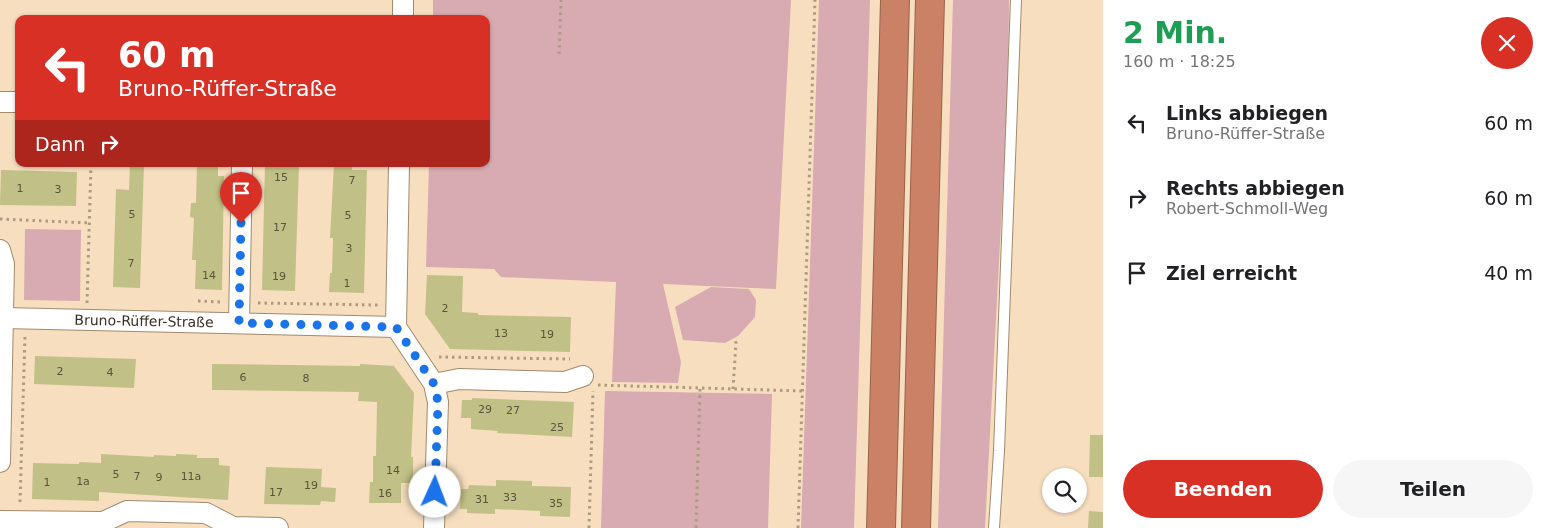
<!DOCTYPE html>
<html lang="de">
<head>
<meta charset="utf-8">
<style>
	:root { --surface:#fff; --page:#f6f6f6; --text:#202124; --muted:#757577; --accent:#d93025 }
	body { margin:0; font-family:"DejaVu Sans",sans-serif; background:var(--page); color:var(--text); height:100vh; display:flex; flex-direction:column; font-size:19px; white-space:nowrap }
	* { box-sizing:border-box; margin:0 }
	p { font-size:16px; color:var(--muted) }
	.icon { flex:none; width:28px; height:28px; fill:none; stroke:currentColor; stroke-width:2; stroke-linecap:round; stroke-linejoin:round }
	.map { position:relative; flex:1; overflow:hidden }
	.side { display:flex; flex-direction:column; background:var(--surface); width:450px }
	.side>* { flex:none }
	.banner { position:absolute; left:15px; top:15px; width:475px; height:152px; border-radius:10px; box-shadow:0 1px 4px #0004; background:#d93025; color:#fff; overflow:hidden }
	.tools { position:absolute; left:1042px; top:468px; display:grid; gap:10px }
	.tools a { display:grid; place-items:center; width:45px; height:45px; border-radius:50%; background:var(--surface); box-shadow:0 1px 4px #0004; font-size:25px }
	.pin { position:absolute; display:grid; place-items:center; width:42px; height:42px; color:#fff; margin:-51px -21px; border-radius:50% 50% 50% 0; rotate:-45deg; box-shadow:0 0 5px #0007 }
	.pin .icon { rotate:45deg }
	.me { position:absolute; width:55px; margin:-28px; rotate:2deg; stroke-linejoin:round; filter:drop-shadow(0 0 4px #0008) }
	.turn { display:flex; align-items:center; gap:18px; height:105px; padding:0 20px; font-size:22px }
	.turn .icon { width:65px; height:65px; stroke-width:2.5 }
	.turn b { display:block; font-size:35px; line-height:42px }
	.then { display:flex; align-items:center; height:48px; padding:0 20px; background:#0003; gap:10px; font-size:19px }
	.round { display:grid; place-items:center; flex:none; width:52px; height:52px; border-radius:26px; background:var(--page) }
	.overview { display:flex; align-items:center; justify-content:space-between; height:85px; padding:0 20px }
	h1 { font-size:30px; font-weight:700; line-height:38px; color:#1e9e55 }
	.cta { display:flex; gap:10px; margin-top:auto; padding:10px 20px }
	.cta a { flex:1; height:58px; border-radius:30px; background:var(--accent); color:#fff; font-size:20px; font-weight:700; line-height:58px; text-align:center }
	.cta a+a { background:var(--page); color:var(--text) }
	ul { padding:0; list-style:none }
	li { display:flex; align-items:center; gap:15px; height:75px; padding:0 20px }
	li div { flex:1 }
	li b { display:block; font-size:19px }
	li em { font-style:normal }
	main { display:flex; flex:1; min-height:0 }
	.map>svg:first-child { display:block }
	.green { fill:#d7abb1 }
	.building { fill:#c1c086 }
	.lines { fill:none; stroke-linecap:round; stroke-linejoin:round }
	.service-casing { stroke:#a18a6d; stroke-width:12 }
	.minor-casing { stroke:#a18a6d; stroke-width:22 }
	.motorway-casing { stroke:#97644e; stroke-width:30 }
	.path { stroke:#ad9a82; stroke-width:3; stroke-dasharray:2.5 4; stroke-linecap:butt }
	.service { stroke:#fff; stroke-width:10 }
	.minor { stroke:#fff; stroke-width:20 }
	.motorway { stroke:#ca8165; stroke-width:28 }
	.route { stroke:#1a73e8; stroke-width:9; stroke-dasharray:0 16.2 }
	.labels { text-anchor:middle; stroke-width:4.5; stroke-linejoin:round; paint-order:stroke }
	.number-label { font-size:11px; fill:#5b533c }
	.street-label { font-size:14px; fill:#392f23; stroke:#fff }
</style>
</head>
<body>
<main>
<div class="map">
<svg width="1103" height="528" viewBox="0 0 1103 528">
	<rect width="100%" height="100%" fill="#f7debf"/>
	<path class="green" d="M433 0H791L776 289 663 284 681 362 678 383 612 382 616 282 501 277 494 269 426 267 429 164H486V19H433Z
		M819 0H870L854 528H801Z
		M953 0H1009L1008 90 985 528H938Z
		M25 229 81 230 80 301 24 300Z
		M711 287 749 289 756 300 755 317 738 336 725 343 683 340 675 307Z
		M605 391 772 394 768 528H601Z"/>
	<path class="building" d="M130 164H144L140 288 113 287 116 189 129 190Z
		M197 164H218V176H224L222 290 195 289 196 260H192L194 218 190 217 191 203H196Z
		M265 164H299L295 291 262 290Z
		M334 164H352V170H367L364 293 329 292 330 273H332L333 238H330Z
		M1 170 77 172 76 206 0 205Z
		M427 275 463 276 462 312 478 313V315L571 317 570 352 450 349 425 314Z
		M35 356 136 359 134 388 34 384Z
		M212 364 360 366V364L394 366 414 393 411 457H413V483H401V503H369L370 482H373V456H376L377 402 358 401 359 392 212 390Z
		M472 398 574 402 572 437 497 433 498 431 471 429V418H461L462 400H472Z
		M1090 435H1103V477H1089Z
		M101 454 154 457V455L176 456V454L197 455V458H219V465L230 466 228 500 99 492V501L32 499 33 463 79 464V462L101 463Z
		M266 467 322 469 321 487 336 488 335 502 321 501 320 505 264 504Z
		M496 480 532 481V486L571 487 570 517 540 516V511L495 509V514L467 513V509H460L461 489H468L469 485 496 486Z
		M1089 511 1103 512V528H1088Z"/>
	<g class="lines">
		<g class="service-casing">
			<path id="service" d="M994 528 999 451 1016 0"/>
		</g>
		<g class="minor-casing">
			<path id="minor" d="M403 19V0
				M0 102H19
				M0 250 4 264 0 462
				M3 318 396 327 434 384 438 402 434 528
				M239 323 242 164
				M396 327 399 164
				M434 384 459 379 565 382 583 376
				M0 521 103 522 127 511 206 513 233 527
				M230 528 233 527 278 528"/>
		</g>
		<g class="motorway-casing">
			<path id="motorway" d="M881 528 895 0
				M916 528 930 0"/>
		</g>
		<path class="path" d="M559 54 561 0
			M0 219 90 223
			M198 301 222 302
			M87 303 91 164
			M258 303 378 305
			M439 357 570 359
			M598 385 802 391
			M733 389 736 343 734 338
			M20 502 25 336
			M589 528 593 391
			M696 528 700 388
			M798 528 815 0"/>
		<use href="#service" class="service"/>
		<use href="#minor" class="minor"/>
		<use href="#motorway" class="motorway"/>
	</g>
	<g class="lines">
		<path class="route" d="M241 223 239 323 396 327 434 384 438 402 435 492"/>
	</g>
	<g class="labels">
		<g class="number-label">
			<text x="281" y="181">15</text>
			<text x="352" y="184">7</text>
			<text x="20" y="192">1</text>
			<text x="58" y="193">3</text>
			<text x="132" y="218">5</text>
			<text x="348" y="219">5</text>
			<text x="280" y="231">17</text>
			<text x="349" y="252">3</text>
			<text x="131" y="267">7</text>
			<text x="209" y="279">14</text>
			<text x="279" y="280">19</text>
			<text x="347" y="287">1</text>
			<text x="445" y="312">2</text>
			<text x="501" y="337">13</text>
			<text x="547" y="338">19</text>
			<text x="60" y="375">2</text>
			<text x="110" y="376">4</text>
			<text x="243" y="381">6</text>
			<text x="306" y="382">8</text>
			<text x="485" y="413">29</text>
			<text x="513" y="414">27</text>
			<text x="557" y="431">25</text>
			<text x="393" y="474">14</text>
			<text x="116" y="478">5</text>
			<text x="137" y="480">7</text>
			<text x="191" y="480">11a</text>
			<text x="159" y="481">9</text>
			<text x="83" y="485">1a</text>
			<text x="47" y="486">1</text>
			<text x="311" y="489">19</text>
			<text x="276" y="496">17</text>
			<text x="385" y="497">16</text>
			<text x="510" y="501">33</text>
			<text x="482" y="503">31</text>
			<text x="556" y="507">35</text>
		</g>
		<g class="street-label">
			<text transform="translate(144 321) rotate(1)" y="5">Bruno-Rüffer-Straße</text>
		</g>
	</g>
</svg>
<div class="tools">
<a><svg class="icon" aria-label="search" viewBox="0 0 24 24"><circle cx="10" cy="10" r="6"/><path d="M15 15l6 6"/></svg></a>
</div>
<div class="pin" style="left:241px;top:223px;background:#d93025"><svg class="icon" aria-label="arrive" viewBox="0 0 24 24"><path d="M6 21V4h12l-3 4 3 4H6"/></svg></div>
<svg class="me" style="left:435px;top:492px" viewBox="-20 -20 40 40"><circle r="19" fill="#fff"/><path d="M0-13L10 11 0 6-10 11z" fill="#1a73e8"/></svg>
<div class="banner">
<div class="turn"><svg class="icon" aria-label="left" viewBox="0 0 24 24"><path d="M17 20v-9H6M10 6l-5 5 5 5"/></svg><div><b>60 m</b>Bruno-Rüffer-Straße</div></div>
<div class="then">Dann<svg class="icon" aria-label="right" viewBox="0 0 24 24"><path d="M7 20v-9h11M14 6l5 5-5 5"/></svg></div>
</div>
</div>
<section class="side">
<div class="overview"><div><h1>2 Min.</h1><p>160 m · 18:25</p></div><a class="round" style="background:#d93025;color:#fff"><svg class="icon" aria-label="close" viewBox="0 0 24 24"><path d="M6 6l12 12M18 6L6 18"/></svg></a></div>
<ul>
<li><svg class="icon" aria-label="left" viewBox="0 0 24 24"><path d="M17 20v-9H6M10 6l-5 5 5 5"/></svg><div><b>Links abbiegen</b><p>Bruno-Rüffer-Straße</p></div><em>60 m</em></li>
<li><svg class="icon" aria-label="right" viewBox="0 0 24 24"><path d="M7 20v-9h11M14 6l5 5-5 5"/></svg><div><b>Rechts abbiegen</b><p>Robert-Schmoll-Weg</p></div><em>60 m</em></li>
<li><svg class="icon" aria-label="arrive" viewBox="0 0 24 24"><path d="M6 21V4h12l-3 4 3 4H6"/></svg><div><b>Ziel erreicht</b></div><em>40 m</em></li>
</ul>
<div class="cta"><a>Beenden</a><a>Teilen</a></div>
</section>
</main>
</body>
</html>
